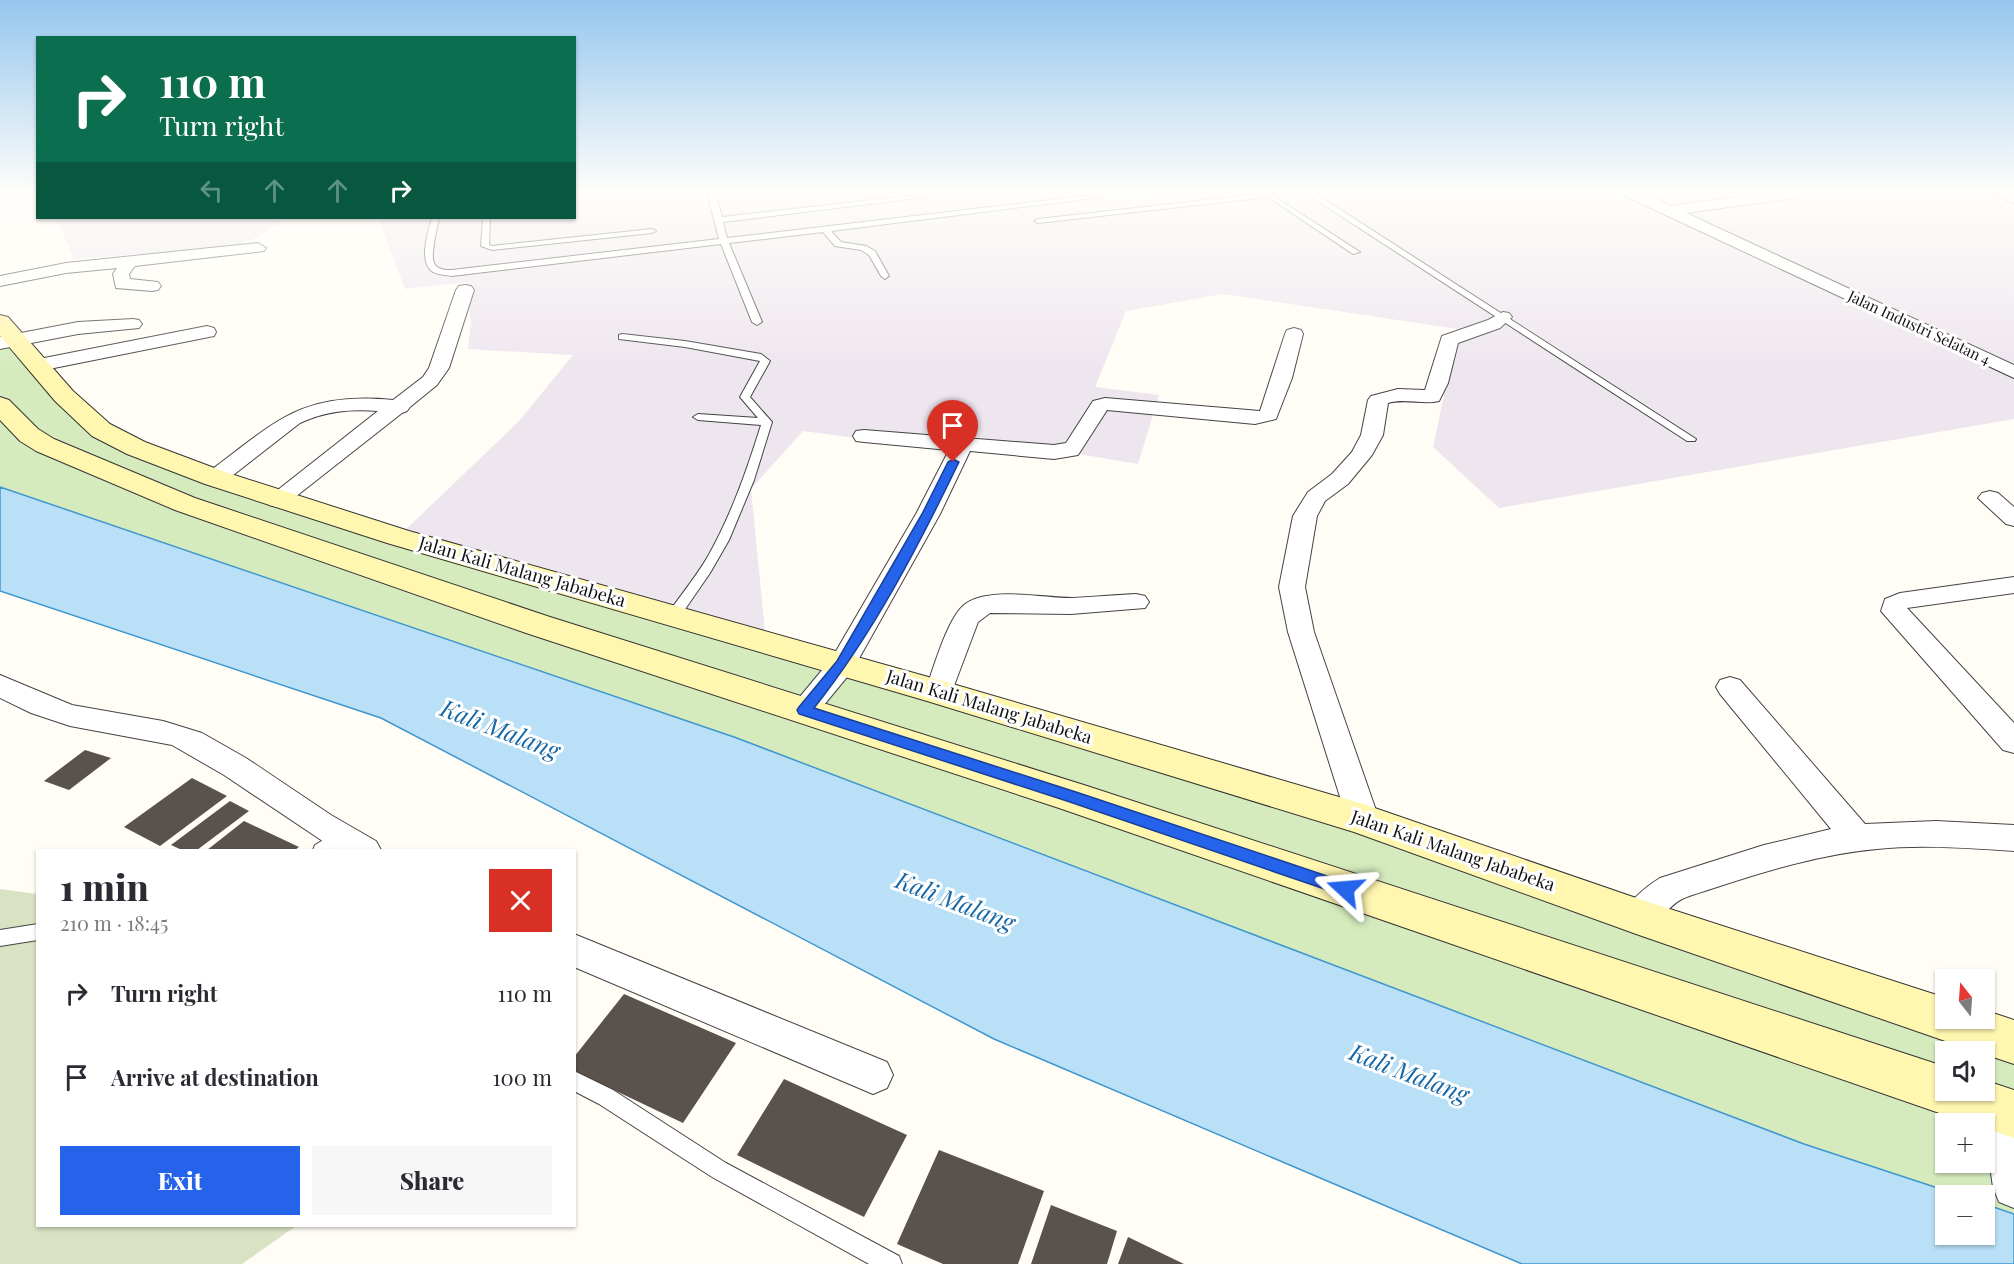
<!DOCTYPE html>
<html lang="en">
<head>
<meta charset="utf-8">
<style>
	:root { --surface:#fff; --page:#f7f7f7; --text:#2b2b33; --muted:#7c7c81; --accent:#2563eb }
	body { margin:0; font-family:"Playfair Display",serif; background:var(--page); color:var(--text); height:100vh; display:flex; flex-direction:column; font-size:22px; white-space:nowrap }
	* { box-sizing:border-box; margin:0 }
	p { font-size:20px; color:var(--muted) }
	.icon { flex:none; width:33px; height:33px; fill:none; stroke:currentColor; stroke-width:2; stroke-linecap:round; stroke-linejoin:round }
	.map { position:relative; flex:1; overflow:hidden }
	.drawer { position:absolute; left:36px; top:849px; width:540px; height:378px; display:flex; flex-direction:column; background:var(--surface); border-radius:0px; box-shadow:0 2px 4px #0004 }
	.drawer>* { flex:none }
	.banner { position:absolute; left:36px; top:36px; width:540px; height:183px; border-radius:0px; box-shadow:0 2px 4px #0004; background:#0b6e4f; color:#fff; overflow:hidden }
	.needle { width:39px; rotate:343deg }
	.fabs { position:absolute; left:1935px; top:969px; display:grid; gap:12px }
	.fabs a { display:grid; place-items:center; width:60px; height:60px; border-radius:0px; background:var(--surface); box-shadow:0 2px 4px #0004; font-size:30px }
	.pin { position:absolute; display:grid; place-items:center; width:51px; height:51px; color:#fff; margin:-62px -26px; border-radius:50% 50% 50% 0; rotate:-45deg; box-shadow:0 0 6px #0007 }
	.pin .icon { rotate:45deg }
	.me { position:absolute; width:66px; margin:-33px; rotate:289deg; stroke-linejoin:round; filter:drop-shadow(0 0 4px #0008) }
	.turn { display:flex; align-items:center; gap:21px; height:126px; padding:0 24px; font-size:27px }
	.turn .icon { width:78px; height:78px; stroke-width:2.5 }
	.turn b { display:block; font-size:42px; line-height:51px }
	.lanes { display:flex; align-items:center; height:57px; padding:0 24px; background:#0003; justify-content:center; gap:30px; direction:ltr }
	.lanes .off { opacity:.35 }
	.round { display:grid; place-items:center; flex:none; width:63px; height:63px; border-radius:0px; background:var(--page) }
	.summary { display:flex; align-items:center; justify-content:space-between; height:102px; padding:0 24px }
	h1 { font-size:36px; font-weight:800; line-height:45px }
	.primary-button { display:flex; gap:12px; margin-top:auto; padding:12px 24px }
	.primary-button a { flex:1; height:69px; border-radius:0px; background:var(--accent); color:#fff; font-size:24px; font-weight:800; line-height:69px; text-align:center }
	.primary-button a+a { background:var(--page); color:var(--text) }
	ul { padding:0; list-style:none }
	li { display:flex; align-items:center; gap:18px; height:84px; padding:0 24px }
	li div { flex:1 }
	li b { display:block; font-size:22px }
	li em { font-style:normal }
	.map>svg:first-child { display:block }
	.industrial { fill:#eee6ef }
	.green { fill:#d5ebbd; fill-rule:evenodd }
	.cemetery { fill:#d9e3c4 }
	.water { fill:#b9e0f7; stroke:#3f96cf; stroke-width:1.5 }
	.building { fill:#5a524d }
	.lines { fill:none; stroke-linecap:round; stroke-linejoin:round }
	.lane-casing { stroke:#444; stroke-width:2 }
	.street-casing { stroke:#444; stroke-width:2 }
	.secondary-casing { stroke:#333; stroke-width:2 }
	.lane { fill:#fff; fill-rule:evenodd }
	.street { fill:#fff; fill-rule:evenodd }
	.secondary { fill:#fff6b0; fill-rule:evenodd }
	.route { fill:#2563eb; stroke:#184099; stroke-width:1.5 }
	.labels { text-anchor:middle; stroke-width:6; stroke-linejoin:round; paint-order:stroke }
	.far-street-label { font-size:15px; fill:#111; stroke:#fff }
	.street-label { font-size:18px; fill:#111; stroke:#fff }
	.near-water-label { font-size:24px; font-style:italic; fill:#1768a6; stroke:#fff }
</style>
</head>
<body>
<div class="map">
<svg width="2014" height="1264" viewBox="0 0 2014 1264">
	<rect width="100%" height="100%" fill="#fffdf5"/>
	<path class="industrial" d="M575 192H2014V419L1499 508 1433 447 1458 329 1223 294 1126 311 1095 387 1159 395 1138 464 953 433 939 449 803 431 751 489 766 642 398 537 519 421 573 355 468 349 471 322 466 282 405 289 378 218H574Z
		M56 218H285L258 237 229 247 74 259Z"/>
	<path class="green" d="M0 322 67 399 136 448 674 615 2014 1042V1214L1985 1204 1984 1196 1959 1195 1804 1144 734 737 0 487ZM1946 1052H1984V1090H1946ZM1946 1124H1984V1162H1946Z"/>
	<path class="cemetery" d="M0 889 37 894 38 1226H296L242 1264H0Z"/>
	<path class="water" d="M0 487 734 737 1804 1144 1959 1195 1946 1196V1234H1984L1985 1204 2014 1214V1264H1522L994 1039 381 718 0 591Z"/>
	<path class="building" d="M85 750 111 758 69 790 44 781Z
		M192 778 227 796 160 846 124 827Z
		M230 801 249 811 197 850H182L171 845Z
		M244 821 299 847 295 850H207Z
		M624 994 736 1043 683 1123 574 1071V1057Z
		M784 1079 907 1135 864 1217 737 1155Z
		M939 1150 1044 1191 1018 1264H943L897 1244Z
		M1051 1205 1117 1231 1107 1264H1031Z
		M1128 1237 1184 1264H1118Z"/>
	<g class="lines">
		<g class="lane-casing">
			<path id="lane" d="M707 192H715L722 217 942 192H966L723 222 727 238 1118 192H1142L831 231 841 242 866 246 875 251 889 276 885 279 881 276 869 255 861 250 835 246 823 232 729 243 762 322 757 325 752 322 721 244 452 276C446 275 438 275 433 272 418 262 428 232 432 218H439C437 228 430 255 434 263 437 270 446 270 452 270L719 239Z
				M1304 192H1313L1696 439 1695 441H1687Z
				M1986 192H1997L2014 198V203Z
				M1269 193 1360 252 1353 254 1268 197 1038 223 1034 221 1038 219Z
				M483 218H490L489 245 492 246 652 229 656 231 652 233 492 250 481 246Z
				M622 334 685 341 761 354 770 361 750 397 772 422 754 480 729 540 710 573 679 618 674 619 667 615C680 596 695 578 707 558 731 516 747 470 761 425L698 420 693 417 698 414 758 418 740 397 760 361 685 347 619 339V335Z
				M338 831 344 833 346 838C339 852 327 850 313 850L315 845Z
				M38 924V940L0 946V930Z
				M574 1071 613 1090 726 1163 899 1256 902 1264H869L712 1177 599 1104 574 1091Z"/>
		</g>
		<g class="street-casing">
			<path id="street" d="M1621 192H1640L1671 206 1773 192H1813L1806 196 1686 213 2014 365V378L1623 195Z
				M258 243 266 248 264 251 135 266 129 274 130 279 158 282 161 286 158 290 152 291 116 288 113 274 117 268 66 273 0 286V276L66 263Z
				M465 285 471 286 474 290 449 368 437 385 410 407 407 411 402 413 285 505 277 507 269 505 265 500 378 411C350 409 326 411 300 423L223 483 215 485 207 483 204 478 207 473C276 422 300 391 393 400L423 377 429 368 456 290 459 286Z
				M1503 312 1509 313 1512 317 1500 328 1458 343 1448 383 1439 401C1423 405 1405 398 1388 403L1383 435 1372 455 1348 484 1325 501 1317 516 1305 587 1314 632 1379 819 1374 828 1363 832 1352 828 1347 819 1288 632 1279 587 1293 516 1308 492 1332 474 1352 452 1361 435 1368 400 1371 396 1398 389 1425 390 1442 336 1488 320Z
				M133 319 139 320 142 324 139 328 78 334 0 349V337L78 322Z
				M207 326 214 328 216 332 214 336 39 371 32 369 29 365 32 361 39 359Z
				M1294 328 1301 330 1303 334 1292 378 1276 419 1255 424 1107 410 1078 455 1054 459 970 451 940 514 852 671 814 717 804 720 794 717 789 710 832 658 916 514 949 450 864 442 856 441 853 436 856 431 864 430 1054 445 1066 443 1093 401 1105 398 1260 411 1285 334 1287 330Z
				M1990 491 1998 493 2014 507V526L2006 524 1978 498 1982 493Z
				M2014 577V593L1907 608 2014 723V753L2003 750 1881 611 1885 599 1900 593Z
				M1136 594 1145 596 1149 602 1145 608 1071 614 990 613 978 622 949 699 939 702 929 699 925 692C933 670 947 619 964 605 987 586 1043 598 1072 598 1093 597 1115 595 1136 594Z
				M0 675 72 705 163 721 202 733 246 758 331 815 376 841 381 850H336L224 775 172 745 70 726 31 713 0 698Z
				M1730 677 1740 680 1865 824 1936 821 2014 825V851C1968 848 1922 844 1877 849 1822 854 1769 870 1717 887 1706 891 1693 894 1682 899 1659 911 1657 938 1627 928L1621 917C1630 900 1644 888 1660 878L1764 845 1831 829 1720 694 1716 687 1720 680Z
				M574 934 887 1062 893 1075 887 1088 873 1094 574 967Z
				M2002 1090 2014 1095V1208L1999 1202 1993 1187 1982 1110 1988 1096Z"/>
		</g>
		<g class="secondary-casing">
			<path id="secondary" d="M0 315 8 317 73 391 110 424 145 442 225 472 409 531 939 680 1363 804 1639 899 1946 998V1018H1984V1010L2014 1020V1064L1984 1054V1052H1977L1639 935 1354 832 927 701 387 543 205 484 127 454 92 436 55 401 0 336Z
				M0 397 9 400 38 429 54 439 195 498 550 617 1087 786 1946 1067V1090H1984V1080L2014 1090V1138L1984 1128V1124H1971L1059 808 526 633 175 510 36 451 20 441 0 420Z"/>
		</g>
		<use href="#lane" class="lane"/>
		<use href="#street" class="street"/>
		<use href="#secondary" class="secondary"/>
	</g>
	<linearGradient id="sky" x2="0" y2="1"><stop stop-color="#95c6ee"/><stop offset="0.52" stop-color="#fffefa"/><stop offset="1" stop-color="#fffefa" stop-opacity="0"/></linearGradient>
	<rect width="2014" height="369" fill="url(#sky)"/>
	<path class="route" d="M953 459 959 462C918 547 873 634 814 708L1079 793 1351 884 1354 889 1351 894 1345 896 1067 801 799 714 797 710 799 707 837 661 922 514 948 462Z"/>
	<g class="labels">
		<g class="far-street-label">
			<text transform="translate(1919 328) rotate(25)" y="5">Jalan Industri Selatan 4</text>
		</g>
		<g class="street-label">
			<text transform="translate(522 572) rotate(16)" y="6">Jalan Kali Malang Jababeka</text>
			<text transform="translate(989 707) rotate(17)" y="6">Jalan Kali Malang Jababeka</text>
			<text transform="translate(1453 851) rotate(19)" y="6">Jalan Kali Malang Jababeka</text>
		</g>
		<g class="near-water-label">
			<text transform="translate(500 730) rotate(21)" y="8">Kali Malang</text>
			<text transform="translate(955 902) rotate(21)" y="8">Kali Malang</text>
			<text transform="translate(1409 1074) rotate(21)" y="8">Kali Malang</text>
		</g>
	</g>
</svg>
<div class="fabs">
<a><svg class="needle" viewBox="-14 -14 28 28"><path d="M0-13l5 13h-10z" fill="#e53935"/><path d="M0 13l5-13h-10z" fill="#7c7c81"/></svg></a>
<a><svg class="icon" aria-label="sound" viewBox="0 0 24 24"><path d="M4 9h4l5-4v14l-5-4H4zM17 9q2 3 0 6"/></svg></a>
<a>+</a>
<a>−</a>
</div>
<div class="pin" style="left:953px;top:462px;background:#d93025"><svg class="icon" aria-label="arrive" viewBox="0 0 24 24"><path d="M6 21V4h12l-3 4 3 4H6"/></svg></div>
<svg class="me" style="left:1345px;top:889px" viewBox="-20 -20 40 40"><path d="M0-17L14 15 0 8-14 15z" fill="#2563eb" stroke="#fff" stroke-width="4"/></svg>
<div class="banner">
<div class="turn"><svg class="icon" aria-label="right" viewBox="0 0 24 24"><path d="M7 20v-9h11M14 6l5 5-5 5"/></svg><div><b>110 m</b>Turn right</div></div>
<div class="lanes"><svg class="icon off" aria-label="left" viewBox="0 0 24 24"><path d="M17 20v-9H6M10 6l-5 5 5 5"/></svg><svg class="icon off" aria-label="ahead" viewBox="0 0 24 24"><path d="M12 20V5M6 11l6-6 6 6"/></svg><svg class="icon off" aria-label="ahead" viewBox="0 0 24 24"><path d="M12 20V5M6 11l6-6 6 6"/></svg><svg class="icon" aria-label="right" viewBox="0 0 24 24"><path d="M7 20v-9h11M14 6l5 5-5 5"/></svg></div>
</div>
<section class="drawer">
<div class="summary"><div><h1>1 min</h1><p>210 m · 18:45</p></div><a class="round" style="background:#d93025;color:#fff"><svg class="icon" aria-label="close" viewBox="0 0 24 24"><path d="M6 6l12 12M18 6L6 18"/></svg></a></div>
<ul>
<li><svg class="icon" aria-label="right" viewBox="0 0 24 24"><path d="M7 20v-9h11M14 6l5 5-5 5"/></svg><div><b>Turn right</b></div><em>110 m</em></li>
<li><svg class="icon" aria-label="arrive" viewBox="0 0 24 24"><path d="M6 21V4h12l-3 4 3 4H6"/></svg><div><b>Arrive at destination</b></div><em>100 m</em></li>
</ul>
<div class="primary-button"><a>Exit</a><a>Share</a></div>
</section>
</div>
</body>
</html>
